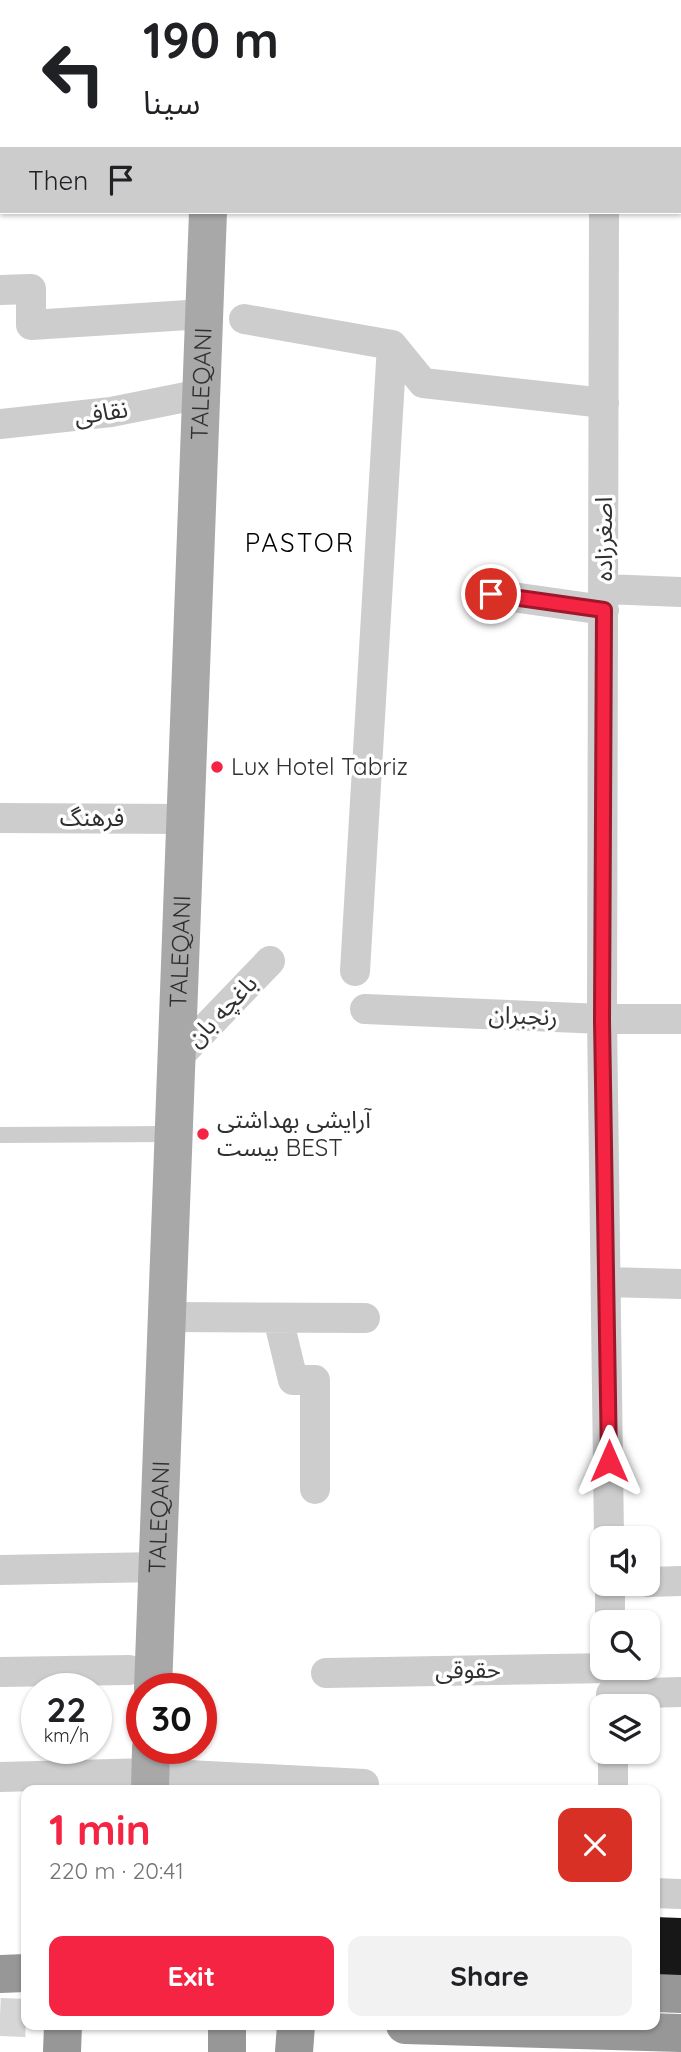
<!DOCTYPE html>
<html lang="en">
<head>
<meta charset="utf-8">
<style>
	:root { --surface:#fff; --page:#f2f2f2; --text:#202124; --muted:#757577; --accent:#f52442 }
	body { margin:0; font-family:Quicksand,"Noto Sans Arabic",sans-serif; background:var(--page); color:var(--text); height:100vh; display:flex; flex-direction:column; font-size:26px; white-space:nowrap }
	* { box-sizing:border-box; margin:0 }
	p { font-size:23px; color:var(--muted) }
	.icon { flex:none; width:38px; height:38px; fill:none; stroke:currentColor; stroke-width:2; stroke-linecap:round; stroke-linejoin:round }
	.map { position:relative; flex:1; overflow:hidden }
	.drawer { position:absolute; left:21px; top:1785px; width:639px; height:245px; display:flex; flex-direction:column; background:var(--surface); border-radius:14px; box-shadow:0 2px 5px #0004 }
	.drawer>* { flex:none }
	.guide { position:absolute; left:0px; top:0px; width:682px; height:214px; box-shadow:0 2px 5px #0004; background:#fff; color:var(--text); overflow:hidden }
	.controls { position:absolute; left:590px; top:1526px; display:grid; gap:14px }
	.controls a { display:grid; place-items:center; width:70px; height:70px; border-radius:14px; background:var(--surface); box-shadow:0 2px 5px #0004; font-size:35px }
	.speed { position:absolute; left:21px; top:1673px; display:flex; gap:14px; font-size:35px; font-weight:700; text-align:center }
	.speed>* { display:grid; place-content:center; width:91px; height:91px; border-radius:50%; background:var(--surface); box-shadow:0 2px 5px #0004; line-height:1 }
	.speed small { font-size:18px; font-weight:400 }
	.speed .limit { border:10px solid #d22; background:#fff; color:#111 }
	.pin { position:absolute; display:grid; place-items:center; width:60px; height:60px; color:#fff; margin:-30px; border:4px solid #fff; border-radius:50%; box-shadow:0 2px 7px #0007 }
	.me { position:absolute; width:77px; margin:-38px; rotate:0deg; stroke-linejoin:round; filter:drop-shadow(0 0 5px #0008) }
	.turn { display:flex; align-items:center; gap:24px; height:147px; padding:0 28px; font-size:32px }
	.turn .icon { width:91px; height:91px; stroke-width:2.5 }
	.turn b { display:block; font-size:49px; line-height:60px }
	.then { display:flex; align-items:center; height:66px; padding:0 28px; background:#0003; gap:14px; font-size:26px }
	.round { display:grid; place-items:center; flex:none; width:74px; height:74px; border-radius:14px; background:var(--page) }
	.headline { display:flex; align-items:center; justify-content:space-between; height:119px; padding:0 28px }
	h1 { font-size:42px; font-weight:700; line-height:52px; color:var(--accent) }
	.button { display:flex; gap:14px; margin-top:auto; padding:14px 28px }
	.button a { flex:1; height:80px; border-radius:14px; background:var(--accent); color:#fff; font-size:28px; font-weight:700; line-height:80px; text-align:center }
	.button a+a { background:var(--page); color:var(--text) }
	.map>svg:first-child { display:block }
	.building { fill:#171717 }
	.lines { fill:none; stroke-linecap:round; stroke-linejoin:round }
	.highway-tunnel { stroke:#d6d6d6; stroke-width:38; stroke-dasharray:38 19; stroke-linecap:butt }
	.lane { stroke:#cdcdcd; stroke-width:16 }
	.street { stroke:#cdcdcd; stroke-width:30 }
	.primary { stroke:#a8a8a8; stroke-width:38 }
	.highway { stroke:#979797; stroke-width:38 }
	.route-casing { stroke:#9f172b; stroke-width:18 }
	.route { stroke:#f52442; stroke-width:12 }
	.poi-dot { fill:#f52442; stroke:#fff; stroke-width:2.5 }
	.labels { text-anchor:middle; stroke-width:7; stroke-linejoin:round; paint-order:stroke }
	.street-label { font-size:24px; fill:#303030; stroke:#fff }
	.poi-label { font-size:24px; fill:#303030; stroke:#fff; text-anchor:start }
	.neighbourhood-label { font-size:26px; letter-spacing:2px; fill:#000; stroke:#fff }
</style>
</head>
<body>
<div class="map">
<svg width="681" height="2052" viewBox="0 0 681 2052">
	<rect width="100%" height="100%" fill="#fff"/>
	<path class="building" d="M654 1917 681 1918V1984L654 1982Z"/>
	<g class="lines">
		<path class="highway-tunnel" d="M0 2017 26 2018"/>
		<path class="lane" d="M0 1135 172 1134"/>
		<path class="street" d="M531 2V0
			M604 212 602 1019 609 1538
			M0 290 31 289V325L204 314
			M244 319 392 345 423 383 604 403
			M0 424 111 412 201 394
			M604 589 681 592
			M491 594 604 610
			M0 818 184 819
			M355 971 392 345
			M365 1009 602 1019H681
			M174 1061 270 961
			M607 1282 681 1284
			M165 1317 365 1318
			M278 1318 293 1380H315V1489
			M0 1570 158 1567
			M648 1582 681 1581
			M610 1584V1622
			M0 1672 129 1670
			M326 1673 611 1668
			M611 1694 681 1692
			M613 1752V1790
			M0 1777 150 1773 364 1784
			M654 1893 681 1894"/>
		<g class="primary">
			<path d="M215 2V0"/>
			<path id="s1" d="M153 1689 208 212"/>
			<path d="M150 1790 151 1748"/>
		</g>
		<path class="highway" d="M0 1974 26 1973
			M654 1993 681 1994
			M227 2025V2052
			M405 2025 681 2033
			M62 2052 63 2025
			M294 2052 296 2025"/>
	</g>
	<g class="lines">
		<g class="route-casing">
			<path id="route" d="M491 594 604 610 602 1020 609 1461"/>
		</g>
		<use href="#route" class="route"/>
	</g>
	<g class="poi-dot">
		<circle cx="217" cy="767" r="7"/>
		<circle cx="203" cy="1134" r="7"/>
	</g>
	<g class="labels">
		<g class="street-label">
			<text dy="8" stroke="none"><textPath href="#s1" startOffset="1306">TALEQANI</textPath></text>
			<text transform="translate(101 413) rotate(-9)" y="8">نقافی</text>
			<text transform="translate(604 539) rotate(-90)" y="8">اصغرزاده</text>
			<text x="92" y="826">فرهنگ</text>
			<text dy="8" stroke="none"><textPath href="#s1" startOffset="738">TALEQANI</textPath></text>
			<text transform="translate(222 1011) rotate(-46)" y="8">باغچه بان</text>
			<text transform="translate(523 1016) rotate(2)" y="8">رنجبران</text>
			<text dy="8" stroke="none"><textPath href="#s1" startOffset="172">TALEQANI</textPath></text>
			<text transform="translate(468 1670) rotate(-1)" y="8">حقوقی</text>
		</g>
		<g class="poi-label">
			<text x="231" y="775">Lux Hotel Tabriz</text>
			<text x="217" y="1128">آرایشی بهداشتی<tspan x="217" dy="28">بیست BEST</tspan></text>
		</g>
		<g class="neighbourhood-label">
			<text x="300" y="552">PASTOR</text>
		</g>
	</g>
</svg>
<div class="controls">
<a><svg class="icon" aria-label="sound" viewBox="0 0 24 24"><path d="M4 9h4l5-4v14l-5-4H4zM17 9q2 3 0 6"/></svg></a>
<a><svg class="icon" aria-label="search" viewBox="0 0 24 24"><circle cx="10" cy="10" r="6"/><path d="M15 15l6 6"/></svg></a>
<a><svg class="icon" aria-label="layers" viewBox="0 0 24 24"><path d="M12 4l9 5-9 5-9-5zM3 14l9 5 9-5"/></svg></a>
</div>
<div class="speed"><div>22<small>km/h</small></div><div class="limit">30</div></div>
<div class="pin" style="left:491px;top:594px;background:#d93025"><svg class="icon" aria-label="arrive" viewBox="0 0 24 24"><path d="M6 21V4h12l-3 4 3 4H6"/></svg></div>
<svg class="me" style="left:609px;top:1461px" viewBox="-20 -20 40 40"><path d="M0-17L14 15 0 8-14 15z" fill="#f52442" stroke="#fff" stroke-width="4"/></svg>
<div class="guide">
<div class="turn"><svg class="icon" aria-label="left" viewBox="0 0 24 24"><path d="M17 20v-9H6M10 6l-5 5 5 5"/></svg><div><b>190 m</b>سینا</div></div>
<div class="then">Then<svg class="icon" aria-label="arrive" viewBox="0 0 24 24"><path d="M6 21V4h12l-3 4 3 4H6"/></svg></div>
</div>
<section class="drawer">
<div class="headline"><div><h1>1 min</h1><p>220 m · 20:41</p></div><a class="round" style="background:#d93025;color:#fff"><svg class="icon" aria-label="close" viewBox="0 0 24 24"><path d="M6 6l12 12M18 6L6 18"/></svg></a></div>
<div class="button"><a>Exit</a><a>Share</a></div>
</section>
</div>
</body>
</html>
